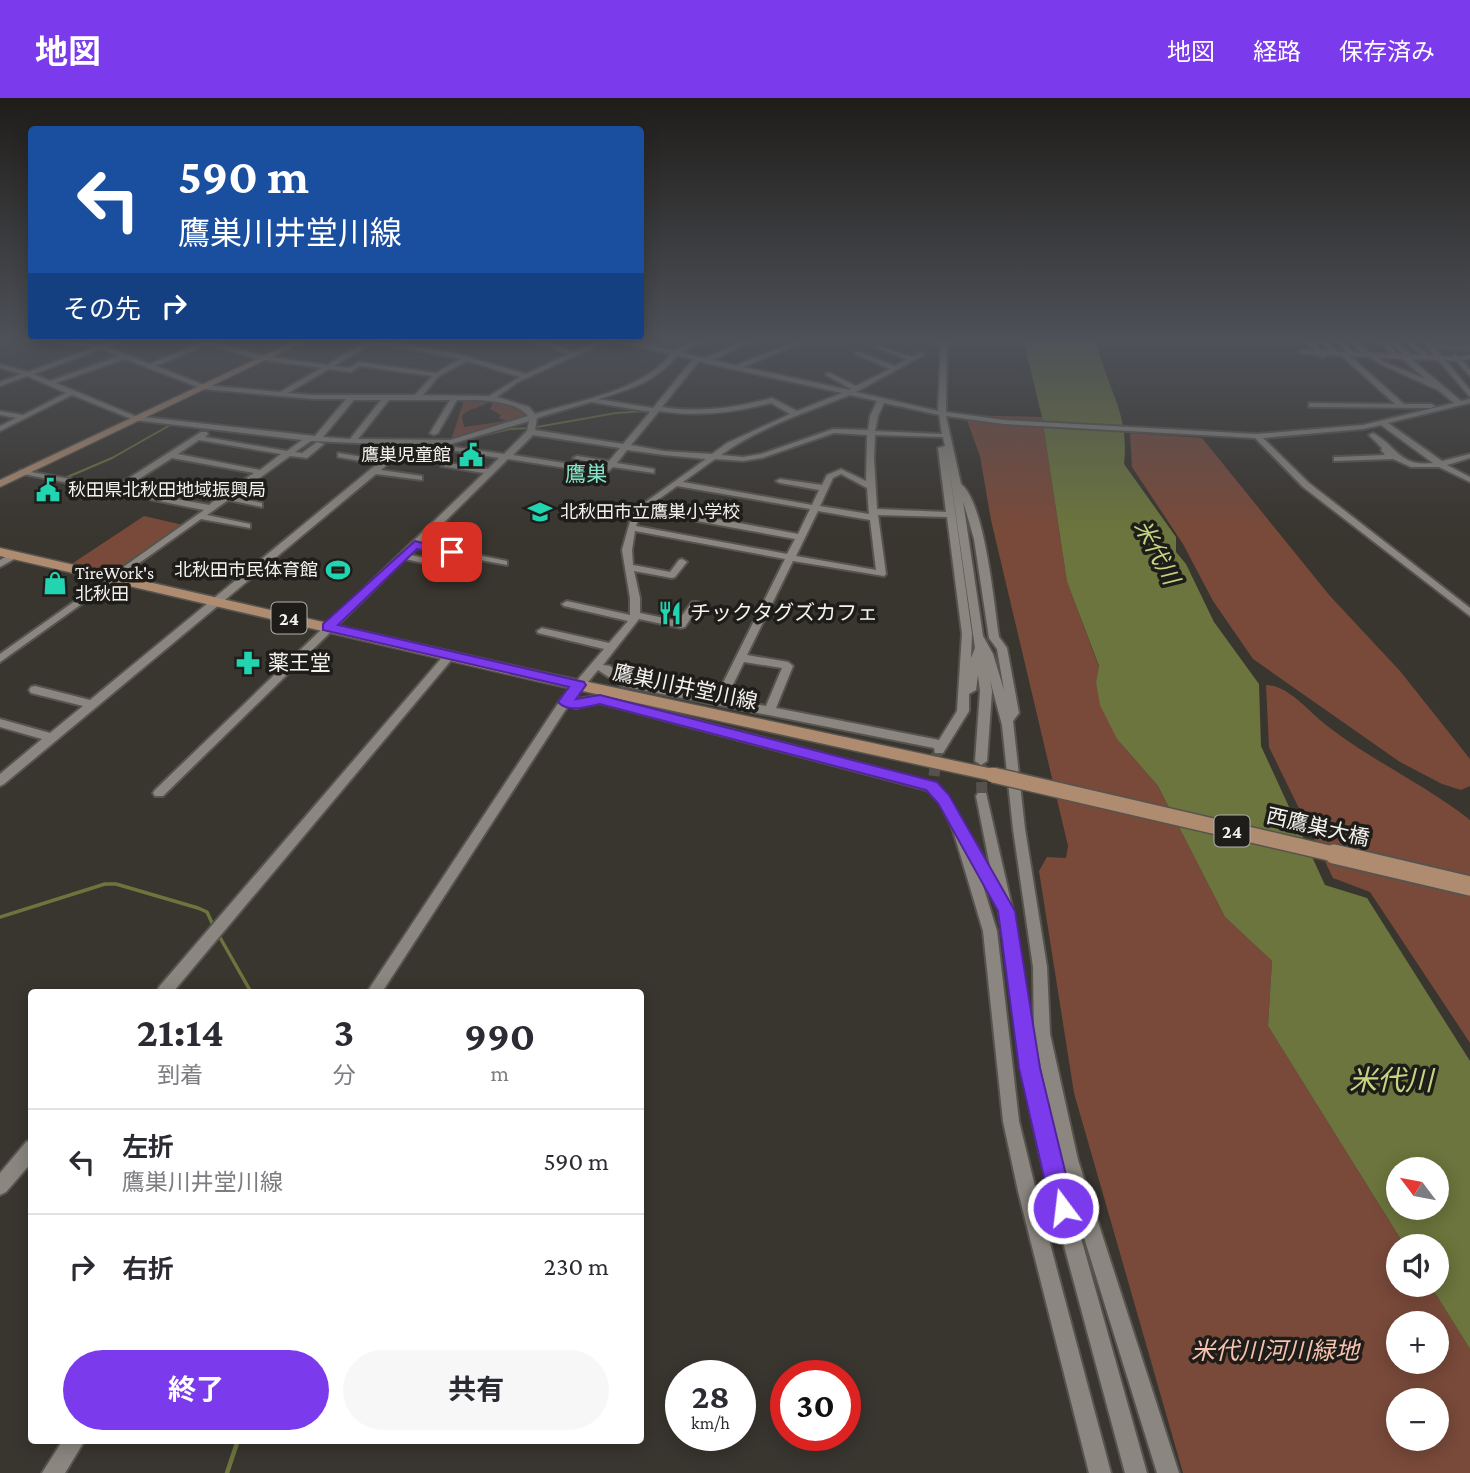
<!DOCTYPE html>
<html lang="ja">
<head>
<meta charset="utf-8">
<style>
	:root { --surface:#fff; --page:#f7f7f7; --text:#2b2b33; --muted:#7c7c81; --line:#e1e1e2; --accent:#7c3aed }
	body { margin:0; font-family:"Crimson Pro","Noto Sans JP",serif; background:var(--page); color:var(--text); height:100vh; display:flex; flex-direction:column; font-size:26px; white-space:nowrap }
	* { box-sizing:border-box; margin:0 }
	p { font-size:23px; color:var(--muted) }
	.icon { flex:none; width:38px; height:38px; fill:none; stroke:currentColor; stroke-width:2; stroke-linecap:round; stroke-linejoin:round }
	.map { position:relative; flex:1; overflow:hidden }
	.details { position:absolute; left:28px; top:891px; width:616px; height:455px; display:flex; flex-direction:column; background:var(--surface); border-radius:7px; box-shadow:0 4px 18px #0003 }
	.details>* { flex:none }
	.hud { position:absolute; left:28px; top:28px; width:616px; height:214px; border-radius:7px; box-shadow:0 4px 18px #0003; background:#1a4fa0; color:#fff; overflow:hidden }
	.needle { width:46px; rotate:302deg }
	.tools { position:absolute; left:1386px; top:1059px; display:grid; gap:14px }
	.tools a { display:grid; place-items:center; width:63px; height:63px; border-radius:50%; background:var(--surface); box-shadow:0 4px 18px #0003; font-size:35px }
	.speed { position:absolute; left:665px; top:1262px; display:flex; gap:14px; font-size:35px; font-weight:700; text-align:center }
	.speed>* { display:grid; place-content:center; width:91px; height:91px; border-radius:50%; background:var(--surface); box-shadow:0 4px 18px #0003; line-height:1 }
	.speed small { font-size:18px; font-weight:400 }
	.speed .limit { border:10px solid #d22; background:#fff; color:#111 }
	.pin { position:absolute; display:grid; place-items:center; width:60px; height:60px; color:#fff; margin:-30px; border-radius:14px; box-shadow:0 4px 10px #0006 }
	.me { position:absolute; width:77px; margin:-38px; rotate:345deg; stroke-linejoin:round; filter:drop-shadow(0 0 5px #0008) }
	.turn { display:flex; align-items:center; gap:24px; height:147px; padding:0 35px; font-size:32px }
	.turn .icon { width:91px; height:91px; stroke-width:2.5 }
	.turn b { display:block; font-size:49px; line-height:60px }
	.then { display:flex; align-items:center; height:66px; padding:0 35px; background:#0003; gap:14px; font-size:26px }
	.eta { display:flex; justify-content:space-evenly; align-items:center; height:119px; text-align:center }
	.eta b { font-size:42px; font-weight:700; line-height:49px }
	.button { display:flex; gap:14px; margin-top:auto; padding:14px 35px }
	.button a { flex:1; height:80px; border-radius:42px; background:var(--accent); color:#fff; font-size:28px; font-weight:700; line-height:80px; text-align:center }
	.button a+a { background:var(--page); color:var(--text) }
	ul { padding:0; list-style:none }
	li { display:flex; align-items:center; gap:21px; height:105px; padding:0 35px; border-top:2px solid var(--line) }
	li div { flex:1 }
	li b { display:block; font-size:26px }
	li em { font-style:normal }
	header { display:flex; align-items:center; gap:42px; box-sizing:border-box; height:98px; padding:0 35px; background:var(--accent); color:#fff }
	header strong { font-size:33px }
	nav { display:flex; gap:38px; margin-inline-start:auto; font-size:24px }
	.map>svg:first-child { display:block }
	.green { fill:#794a3a; fill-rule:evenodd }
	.water { fill:#6c753d; fill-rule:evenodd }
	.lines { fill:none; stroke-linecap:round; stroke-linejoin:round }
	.stream-far2 { stroke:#6c753d; stroke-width:2 }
	.stream-far1 { stroke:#6c753d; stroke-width:3.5 }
	.stream { stroke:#6c753d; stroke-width:4.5 }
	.minor-tunnel { stroke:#55514c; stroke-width:11; stroke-dasharray:11 6; stroke-linecap:butt }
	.minor-casing { stroke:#57544f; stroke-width:4 }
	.major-casing { stroke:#57544f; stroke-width:3 }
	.minor { fill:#8b8780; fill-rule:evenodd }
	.major { fill:#af8c6f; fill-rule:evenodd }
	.major-bridge-far1-casing { stroke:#57544f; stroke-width:18; stroke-linecap:butt }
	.major-bridge-casing { stroke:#57544f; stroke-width:23; stroke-linecap:butt }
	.major-bridge-far1 { stroke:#af8c6f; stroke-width:15 }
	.major-bridge { stroke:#af8c6f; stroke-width:19 }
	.route { fill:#7c3aed; stroke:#51269a; stroke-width:2 }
	.labels { text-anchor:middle; stroke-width:7; stroke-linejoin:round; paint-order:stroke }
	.far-poi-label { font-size:18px; fill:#f4f2ee; stroke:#1f1d1a; text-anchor:start }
	.shield { fill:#1f1d1a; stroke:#b4b2ae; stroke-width:2 }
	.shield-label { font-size:19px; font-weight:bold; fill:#f4f2ee }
	.far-quarter-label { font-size:21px; fill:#84e5ca; stroke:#1f1d1a }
	.poi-label { font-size:21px; fill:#f4f2ee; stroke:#1f1d1a; text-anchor:start }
	.street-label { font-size:21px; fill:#f4f2ee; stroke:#1f1d1a }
	.water-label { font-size:23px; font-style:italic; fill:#c6d580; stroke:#1f1d1a }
	.near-park-label { font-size:24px; font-style:italic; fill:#f6c2af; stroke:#1f1d1a }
	.near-water-label { font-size:28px; font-style:italic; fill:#c6d580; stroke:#1f1d1a }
</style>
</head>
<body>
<header>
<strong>地図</strong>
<nav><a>地図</a><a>経路</a><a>保存済み</a></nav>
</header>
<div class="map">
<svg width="1470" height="1375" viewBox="0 0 1470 1375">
	<rect width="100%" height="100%" fill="#39352f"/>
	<path class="green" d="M491 301 522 311 529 319 451 342 464 302ZM491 302 494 303 490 311 501 317 499 320 506 323 464 329 462 318C469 309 484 310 491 302Z
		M965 317 1042 319 1067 484 1099 569 1096 584 1117 641 1158 688 1225 819 1272 863 1268 928 1405 1148H1398V1186L1430 1187 1470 1251V1375H1183L1074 995 1039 773 1047 759 1066 760 1068 748 991 422 980 358ZM1398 1225H1437V1264H1398ZM1398 1302H1437V1340H1398Z
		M1130 335 1202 340 1330 498 1400 573 1470 661V688L1461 692 1442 686 1400 664 1253 561 1213 503 1183 446 1132 369Z
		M144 418 183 427 115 475 73 465Z
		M1266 587C1286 587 1305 609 1320 622 1367 661 1422 684 1470 722V945L1370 794 1333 780 1269 649Z"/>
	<path class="water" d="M1023 241H1096C1105 289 1130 312 1124 366L1176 439V454L1186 466 1214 524 1259 586 1261 648 1325 787 1367 800 1470 963V1251L1430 1187 1437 1186V1148H1405L1268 928 1272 863 1225 819 1158 688 1117 641 1100 607 1096 584 1099 568 1067 484 1042 319ZM1398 1071H1437V1110H1398Z
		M437 433 477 441 466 452 425 444Z"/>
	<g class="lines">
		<path class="stream-far2" d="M537 329 616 315 646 313
			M279 339 304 342
			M310 343 380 346
			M460 343 510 331 529 330
			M415 347 443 346
			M65 380 112 360 172 326"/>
		<path class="stream-far1" d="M0 819 105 786H116L198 810 207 814 213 827
			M218 836 251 894"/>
		<path class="stream" d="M227 1375 238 1342"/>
		<path class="minor-tunnel" d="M981 667 982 698
			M934 678 937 655"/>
		<g class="minor-casing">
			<path id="minor" d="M41 241C60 240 79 246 98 247 108 247 116 241 126 241L108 249 150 266 200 245 191 241H200L263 258 327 267 365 244 355 241H367L454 255 526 276 569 256 527 241H535L574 254 604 241H620L675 253 698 241H705L682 255 705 260 749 241H757L713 262 736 267 802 241H810L744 269 849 292 851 291 826 277V275H830L856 288 890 271 855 256V254H859L895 268 907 261 874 249V247L912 259 922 254 925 256 924 257 856 294 938 313 941 241H947L946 314 1004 322 1257 336 1363 327 1454 305 1438 292 1380 266 1370 259 1350 258 1404 306H1431L1435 308 1431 310 1309 309V305H1312L1395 306 1342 258 1326 257 1323 260 1318 257 1301 255 1300 254 1303 252 1314 253 1304 241H1310L1322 253H1330L1318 241H1324L1337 254H1346L1334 241H1340L1353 254 1362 255 1350 241H1356L1370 255 1391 256 1377 241H1383L1396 254V256H1402L1388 241H1394L1411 257H1421L1404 241H1410L1429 258H1434L1421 241H1427L1432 247 1470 248V252L1436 251 1442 258 1452 259 1455 256 1459 259 1470 257V261L1462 262 1470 272V278L1456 263 1445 262 1470 292V299L1438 262 1411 261 1461 303 1470 301V305L1388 325 1442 363 1470 356V360L1447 367 1470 379V384L1439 369H1411L1393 361 1334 363V359H1337L1385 357 1381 352 1382 350 1369 337 1373 335C1397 348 1399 369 1433 365L1381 327 1363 331 1263 340 1309 385 1470 510V518L1303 389 1255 340 1004 326 946 318 961 386C985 405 994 507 999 539L1007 550 1019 615 1013 623 1025 731 1047 869 1050 936 1078 1062 1179 1375H1157L1060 1062 1034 936 1033 869 1013 731 1002 627 990 582 992 593 987 663 981 667 975 663 980 593 978 577 976 592 969 596V613L943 655H935L934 650 622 588 598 572 573 602 600 597 935 685C951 701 962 720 968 742L974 743 991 773 976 698 978 695H986L1013 813 1037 970 1058 1058 1147 1375H1125L1040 1058 1021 970 998 806 995 805 980 778 997 833 1019 1023 1036 1093 1111 1375H1089L1018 1093 1003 1023 983 833 952 729 939 704 927 692 600 605 576 610 568 608 382 894H367L561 601 604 551 538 535 537 533 542 530 609 545 628 523 564 508 562 506 567 503 630 517V500L622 452 633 413 706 361 664 357 627 352 617 365 654 371V375L613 369 605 376 508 361 422 446 507 463V467L417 450 410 457 461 467 466 470 461 473 405 461 163 698H155L153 695 155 692 484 375 441 368V364L488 371 499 360 458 353H455V349L504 356 527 333 529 323 451 346 410 347 401 354 434 360 438 362 434 364 397 358 381 372 422 378V382L376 376 4 686 0 688V676L42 641 0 629V621L50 635 83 608 31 595 29 592 31 589 35 588 90 602 377 366 338 359V355L382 362 401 347 311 343 295 354 302 355 317 344 324 346 307 360 290 358 233 399 262 405V409L228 402 207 417 250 426V430L201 421 0 564V556L204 412 23 376H20V372L115 389 201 334H207L208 336 205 339 287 353 302 342 134 322 72 297 0 333V328L16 320 0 317V313L23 317 66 295 27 278 0 288V284L21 276 0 270V266L28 274 93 250ZM610 242 671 256C640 294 580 302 535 316L529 309 497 299 518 284ZM373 245 453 259 460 261 436 275 359 264 350 270 334 268ZM207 247 263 262 321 270 280 294 204 287 156 268ZM101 251 119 258 50 283 34 276ZM677 258 693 261 653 310 598 301C631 291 654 285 677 258ZM1379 260 1402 261 1426 281 1384 264ZM125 261 203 291 313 301H346L315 338 135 318 56 285ZM467 263 520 279 489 298 423 297 439 278ZM699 263 704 265 842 295 797 313 772 300C735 310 700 315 662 309ZM360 268 432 278 415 297H313L288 295 329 271 351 274ZM850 297 877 303 870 318 868 332 833 331 761 356 743 359 721 357C760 329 807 314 850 297ZM354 302H381L350 341 323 339ZM389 302H450L430 335 434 337 438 335 457 302C478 302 514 301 528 318L450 342 358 341ZM591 304 650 314 623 346 535 332 537 320ZM771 305 790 316 727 345 712 356 664 353 631 347 659 313C698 319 734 315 771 305ZM884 305 939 317 942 336 875 333 878 318ZM834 335 867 337 866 383 841 371 827 377 822 387 780 381 776 383 780 385 819 392 812 407 683 384 715 361 743 363 762 360ZM533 337 620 350 609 363 577 358 573 360 606 368 603 371 513 357ZM875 337 943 339 945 348 938 350 946 414 877 411 874 361ZM199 342 281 356 260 372 178 356ZM172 360 254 375 221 397 209 407 123 391ZM948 362 975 550 971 560 972 536ZM841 376 867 390 869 416 820 408 833 380ZM677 388 810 411 798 436 691 416 687 419 691 422 795 441 787 456 636 428 641 414ZM963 403 974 441 989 540 997 551 1004 592 993 556 983 538ZM818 413 870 422 876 472 796 458ZM878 417 947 419 962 536 957 613 939 642 776 610 793 568 788 564 747 557 793 463 884 478 886 476ZM635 433 785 461 716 599 625 581 610 568 603 567 639 521 681 530 685 529 700 506 698 504H692L678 523 640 515V500L634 473 672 480 675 479 687 464 682 461 679 462 670 474 633 467 632 452ZM744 564 782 570 766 608 726 601Z
				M13 455 16 456V460L0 469V462Z
				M449 555 454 558 453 560 173 894H157L159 889 445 556Z
				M32 1042V1064L6 1094 0 1097V1075L26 1044Z
				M63 1342H85L65 1375H42Z"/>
		</g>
		<g class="major-casing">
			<path id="major" d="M299 241H309L0 389V382Z
				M0 450 537 573 993 671 1001 677 993 683 537 583 0 458Z"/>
		</g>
		<use href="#minor" class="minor"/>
		<use href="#major" class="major"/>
		<g class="major-bridge-far1-casing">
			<path id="major-bridge-far1" d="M993 677 1342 758"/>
		</g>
		<g class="major-bridge-casing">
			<path id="major-bridge" d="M1334 756 1470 788"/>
		</g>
		<use href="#major-bridge-far1" class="major-bridge-far1"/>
		<use href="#major-bridge" class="major-bridge"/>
	</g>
	<linearGradient id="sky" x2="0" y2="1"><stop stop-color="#1f1d1a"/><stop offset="0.56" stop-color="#4e5158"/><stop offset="1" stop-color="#4e5158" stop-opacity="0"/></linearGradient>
	<rect width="1470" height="433" fill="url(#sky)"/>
	<path class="route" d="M415 443 458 454 452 457 417 451 338 527 584 584 586 587 576 601 600 597 937 684 949 697 1015 813 1040 970 1074 1110 1071 1118 1063 1121 1055 1118 1051 1110 1019 970 998 813 938 705 926 692 600 606C586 609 568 615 558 604L569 589 323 532V526Z"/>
	<defs>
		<g id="civic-bare" transform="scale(1.89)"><path d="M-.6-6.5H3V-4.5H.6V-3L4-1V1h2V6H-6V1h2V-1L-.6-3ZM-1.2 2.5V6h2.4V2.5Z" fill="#20d5b0" stroke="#1f1d1a" stroke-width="2.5" paint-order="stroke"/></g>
		<g id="school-bare" transform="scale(1.89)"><path d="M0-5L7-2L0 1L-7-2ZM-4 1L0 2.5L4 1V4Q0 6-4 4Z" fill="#20d5b0" stroke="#1f1d1a" stroke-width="2.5" paint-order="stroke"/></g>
		<g id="stadium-bare" transform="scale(1.89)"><path d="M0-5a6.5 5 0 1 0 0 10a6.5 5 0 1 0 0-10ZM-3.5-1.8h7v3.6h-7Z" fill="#20d5b0" stroke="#1f1d1a" stroke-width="2.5" paint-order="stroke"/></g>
		<g id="shop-bare" transform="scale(1.89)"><path d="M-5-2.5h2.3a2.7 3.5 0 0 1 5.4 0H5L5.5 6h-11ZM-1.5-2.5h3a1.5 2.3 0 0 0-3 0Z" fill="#20d5b0" stroke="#1f1d1a" stroke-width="2.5" paint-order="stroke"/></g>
		<g id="restaurant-bare" transform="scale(1.89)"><path d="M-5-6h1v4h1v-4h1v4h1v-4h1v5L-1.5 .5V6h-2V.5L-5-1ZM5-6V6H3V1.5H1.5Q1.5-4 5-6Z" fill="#20d5b0" stroke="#1f1d1a" stroke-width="2.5" paint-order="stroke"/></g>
		<g id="pharmacy-bare" transform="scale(1.89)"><path d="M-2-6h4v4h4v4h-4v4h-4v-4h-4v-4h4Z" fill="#20d5b0" stroke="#1f1d1a" stroke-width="2.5" paint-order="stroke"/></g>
	</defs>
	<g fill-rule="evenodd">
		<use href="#civic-bare" x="471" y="357"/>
		<use href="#civic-bare" x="48" y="392"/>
		<use href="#school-bare" x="540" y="414"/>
		<use href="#stadium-bare" x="338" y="472"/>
		<use href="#shop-bare" x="55" y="485"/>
		<use href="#restaurant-bare" x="670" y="515"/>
		<use href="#pharmacy-bare" x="248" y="565"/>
	</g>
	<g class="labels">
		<g class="far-poi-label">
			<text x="451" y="363" text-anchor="end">鷹巣児童館</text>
			<text x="68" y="398">秋田県北秋田地域振興局</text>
			<text x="560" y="420">北秋田市立鷹巣小学校</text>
			<text x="318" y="478" text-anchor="end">北秋田市民体育館</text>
			<text x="75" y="481">TireWork's<tspan x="75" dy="21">北秋田</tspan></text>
		</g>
		<g class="shield">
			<rect x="271.5" y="504.5" width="35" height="31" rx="5"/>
			<rect x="1214.5" y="717.5" width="35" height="31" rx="5"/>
		</g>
		<g class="shield-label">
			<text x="289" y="527">24</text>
			<text x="1232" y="740">24</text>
		</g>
		<g class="far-quarter-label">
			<text x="586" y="383">鷹巣</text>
		</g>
		<g class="poi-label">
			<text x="690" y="522">チックタグズカフェ</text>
			<text x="268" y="572">薬王堂</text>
		</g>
		<g class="street-label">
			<text transform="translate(685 589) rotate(12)" y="7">鷹巣川井堂川線</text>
			<text transform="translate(1318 729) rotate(13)" y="7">西鷹巣大橋</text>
		</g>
		<g class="water-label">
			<text transform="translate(1157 454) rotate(62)" y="8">米代川</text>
		</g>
		<g class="near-park-label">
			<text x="1275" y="1261">米代川河川緑地</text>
		</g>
		<g class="near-water-label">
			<text x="1391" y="992">米代川</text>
		</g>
	</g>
</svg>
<div class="tools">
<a><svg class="needle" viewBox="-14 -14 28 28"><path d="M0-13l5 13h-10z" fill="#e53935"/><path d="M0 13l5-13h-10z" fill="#7c7c81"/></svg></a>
<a><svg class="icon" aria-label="sound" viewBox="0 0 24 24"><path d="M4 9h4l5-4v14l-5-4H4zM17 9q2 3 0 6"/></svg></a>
<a>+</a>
<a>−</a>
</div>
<div class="speed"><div>28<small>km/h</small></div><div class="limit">30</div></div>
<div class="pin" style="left:452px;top:454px;background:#d93025"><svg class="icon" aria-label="arrive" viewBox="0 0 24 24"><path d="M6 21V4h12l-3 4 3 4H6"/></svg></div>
<svg class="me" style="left:1063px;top:1110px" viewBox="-20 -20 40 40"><circle r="17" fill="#7c3aed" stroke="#fff" stroke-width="3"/><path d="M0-11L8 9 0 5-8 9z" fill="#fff"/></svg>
<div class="hud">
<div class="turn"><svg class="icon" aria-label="left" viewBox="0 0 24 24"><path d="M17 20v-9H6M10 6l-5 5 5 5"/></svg><div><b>590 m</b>鷹巣川井堂川線</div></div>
<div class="then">その先<svg class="icon" aria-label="right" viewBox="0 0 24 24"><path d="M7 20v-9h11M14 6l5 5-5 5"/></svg></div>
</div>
<section class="details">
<div class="eta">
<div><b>21:14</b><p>到着</p></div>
<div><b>3</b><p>分</p></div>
<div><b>990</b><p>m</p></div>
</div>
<ul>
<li><svg class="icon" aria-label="left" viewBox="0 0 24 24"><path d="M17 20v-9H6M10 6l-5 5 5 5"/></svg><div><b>左折</b><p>鷹巣川井堂川線</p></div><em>590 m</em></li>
<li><svg class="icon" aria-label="right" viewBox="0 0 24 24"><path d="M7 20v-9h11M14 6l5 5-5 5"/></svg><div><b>右折</b></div><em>230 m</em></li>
</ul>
<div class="button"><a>終了</a><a>共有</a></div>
</section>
</div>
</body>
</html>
